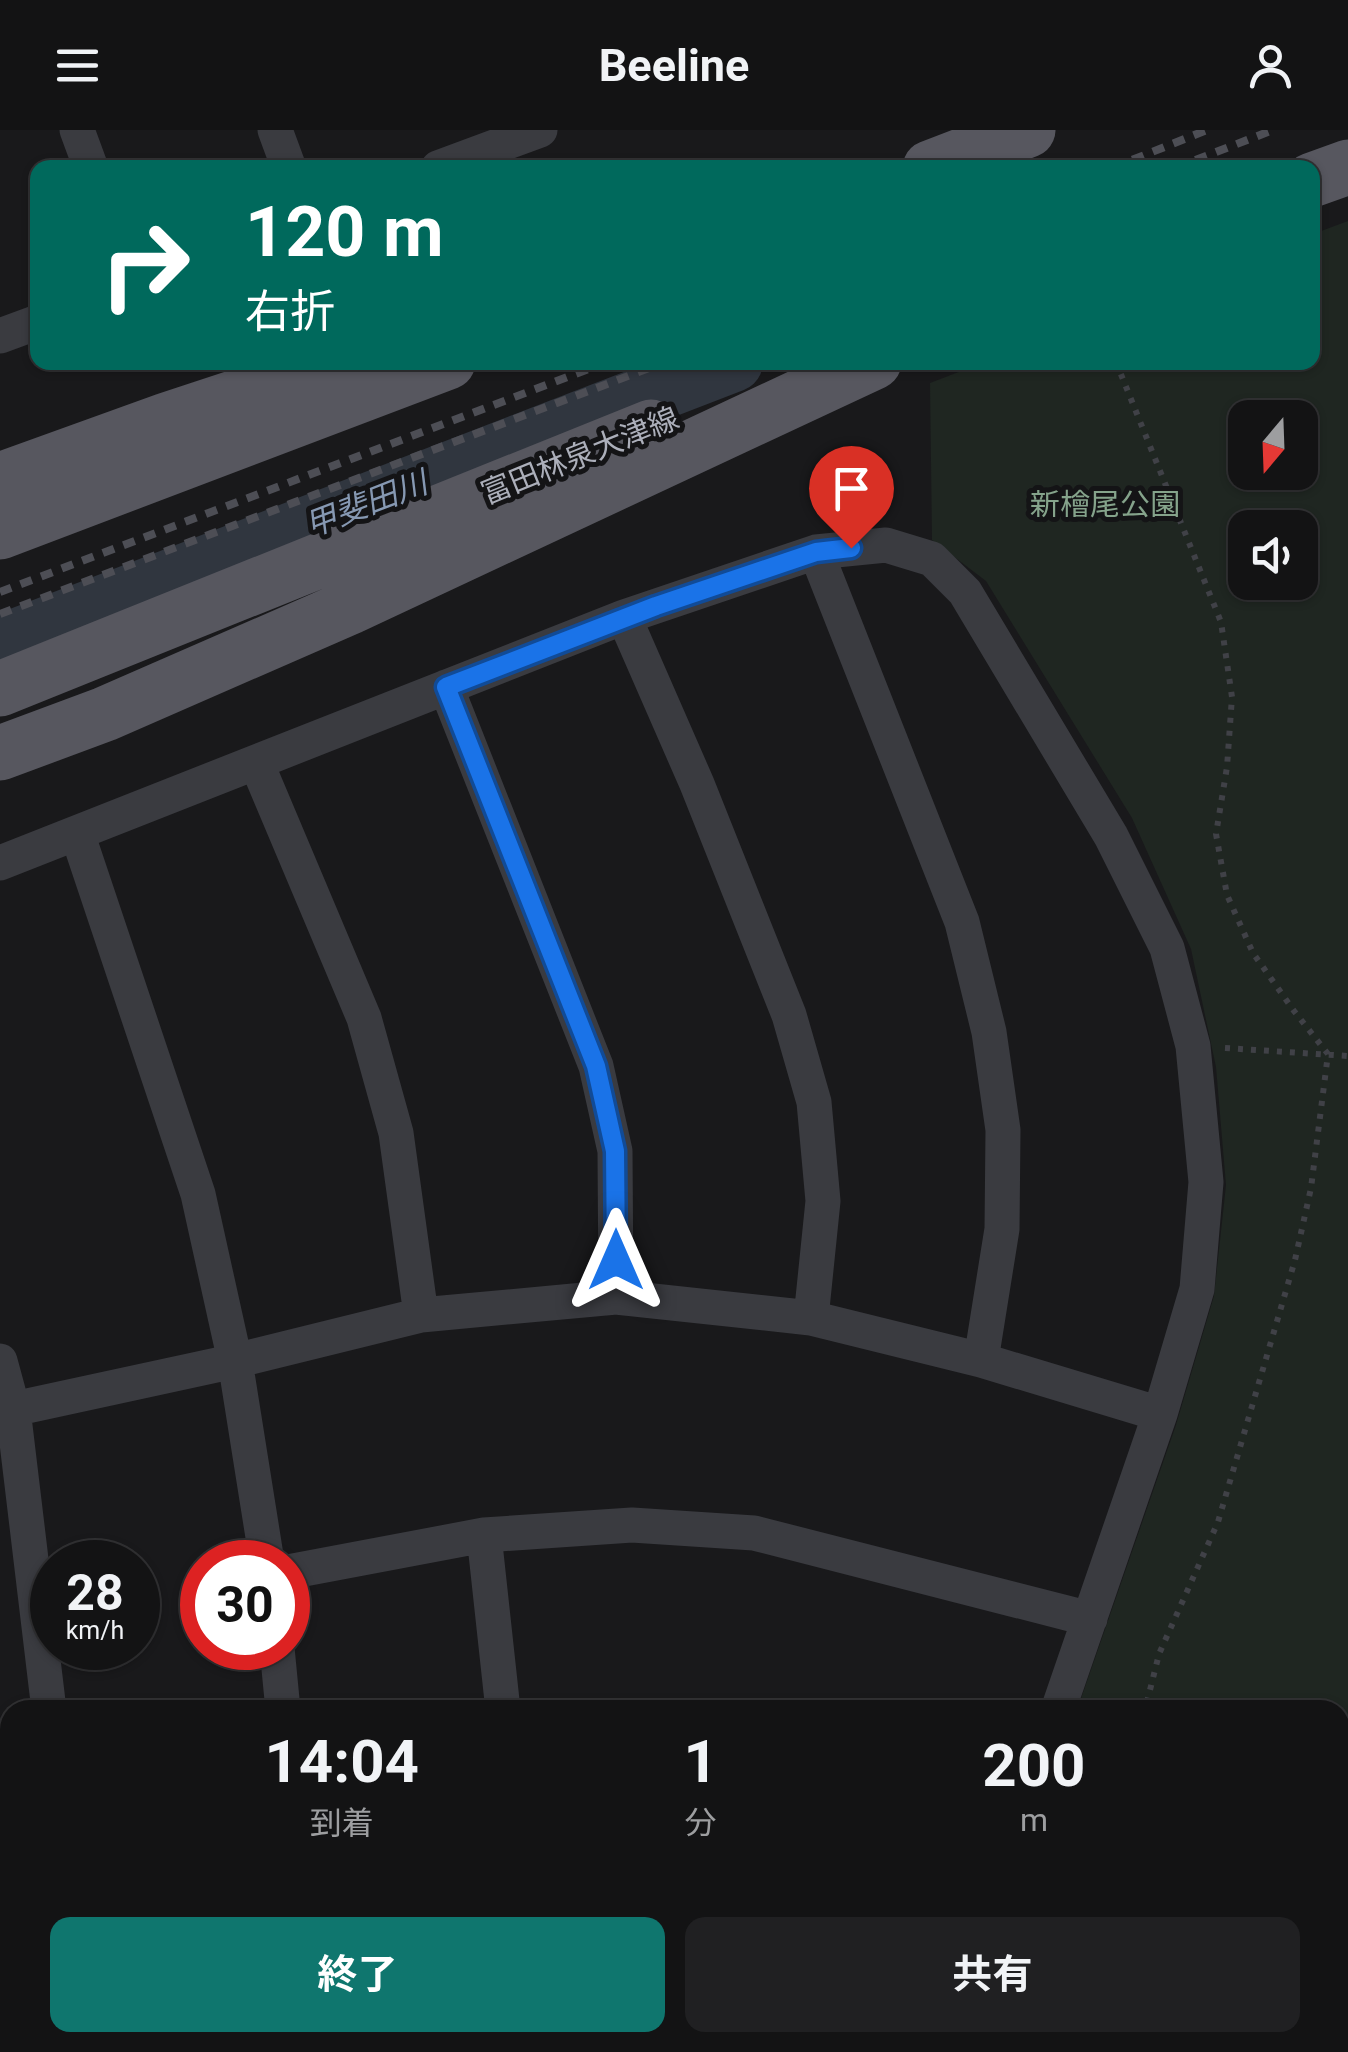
<!DOCTYPE html>
<html lang="ja">
<head>
<meta charset="utf-8">
<style>
	:root { --surface:#131314; --page:#202022; --text:#f1f3f6; --muted:#9d9ea0; --line:#323234; --accent:#0f766e }
	body { margin:0; font-family:Roboto,"Noto Sans JP",sans-serif; background:var(--page); color:var(--text); height:100vh; display:flex; flex-direction:column; font-size:38px; white-space:nowrap }
	* { box-sizing:border-box; margin:0 }
	p { font-size:32px; color:var(--muted) }
	.icon { flex:none; width:55px; height:55px; fill:none; stroke:currentColor; stroke-width:2; stroke-linecap:round; stroke-linejoin:round }
	.map { position:relative; flex:1; overflow:hidden }
	.details { position:absolute; left:0px; top:1570px; width:1350px; height:352px; display:flex; flex-direction:column; background:var(--surface); border-radius:30px 30px 0 0; box-shadow:0 2px 8px #0004,0 0 0 2px var(--line) }
	.details>* { flex:none }
	.hud { position:absolute; left:30px; top:30px; width:1290px; height:210px; border-radius:20px; box-shadow:0 2px 8px #0004,0 0 0 2px var(--line); background:#00695c; color:#fff; overflow:hidden }
	.needle { width:65px; rotate:199deg }
	.fabs { position:absolute; left:1228px; top:270px; display:grid; gap:20px }
	.fabs a { display:grid; place-items:center; width:90px; height:90px; border-radius:20px; background:var(--surface); box-shadow:0 2px 8px #0004,0 0 0 2px var(--line); font-size:50px }
	.speed { position:absolute; left:30px; top:1410px; display:flex; gap:20px; font-size:50px; font-weight:700; text-align:center }
	.speed>* { display:grid; place-content:center; width:130px; height:130px; border-radius:50%; background:var(--surface); box-shadow:0 2px 8px #0004,0 0 0 2px var(--line); line-height:1 }
	.speed small { font-size:25px; font-weight:400 }
	.speed .limit { border:15px solid #d22; background:#fff; color:#111 }
	.pin { position:absolute; display:grid; place-items:center; width:85px; height:85px; color:#fff; margin:-102px -42px; border-radius:50% 50% 50% 0; rotate:-45deg; box-shadow:0 0 10px #0007 }
	.pin .icon { rotate:45deg }
	.me { position:absolute; width:110px; margin:-55px; rotate:0deg; stroke-linejoin:round; filter:drop-shadow(0 0 8px #0008) }
	.turn { display:flex; align-items:center; gap:35px; height:210px; padding:0 50px; font-size:45px }
	.turn .icon { width:130px; height:130px; stroke-width:2.5 }
	.turn b { display:block; font-size:70px; line-height:85px }
	.eta { display:flex; justify-content:space-evenly; align-items:center; height:170px; text-align:center }
	.eta b { font-size:60px; font-weight:700; line-height:70px }
	.cta { display:flex; gap:20px; margin-top:auto; padding:20px 50px }
	.cta a { flex:1; height:115px; border-radius:20px; background:var(--accent); color:#fff; font-size:40px; font-weight:700; line-height:115px; text-align:center }
	.cta a+a { background:var(--page); color:var(--text) }
	header { display:flex; justify-content:space-between; align-items:center; height:130px; padding:0 50px; background:var(--surface); font-size:45px; font-weight:700 }
	.map>svg:first-child { display:block }
	.green { fill:#1f2621; fill-rule:evenodd }
	.lines { fill:none; stroke-linecap:round; stroke-linejoin:round }
	.river { stroke:#30363f; stroke-width:60 }
	.path { stroke:#404147; stroke-width:6; stroke-dasharray:5 8; stroke-linecap:butt }
	.street { stroke:#3a3b40; stroke-width:35 }
	.primary { stroke:#57575f; stroke-width:55 }
	.rail { stroke:#4d4e55; stroke-width:8; stroke-dasharray:12 10; stroke-linecap:butt }
	.route-casing { stroke:#114b97; stroke-width:25 }
	.route { stroke:#1a73e8; stroke-width:18 }
	.labels { text-anchor:middle; stroke-width:10; stroke-linejoin:round; paint-order:stroke }
	.street-label { font-size:30px; fill:#acafba; stroke:#141416 }
	.park-label { font-size:30px; fill:#85a38b; stroke:#141416 }
	.water-label { font-size:32px; font-style:italic; fill:#8698b2; stroke:#141416 }
</style>
</head>
<body>
<header><svg class="icon" aria-label="menu" viewBox="0 0 24 24"><path d="M4 6h16M4 12h16M4 18h16"/></svg>Beeline<svg class="icon" aria-label="person" viewBox="0 0 24 24"><circle cx="12" cy="8" r="4"/><path d="M4 21q1-7 8-7t8 7"/></svg></header>
<div class="map">
<svg width="1348" height="1922" viewBox="0 0 1348 1922">
	<rect width="100%" height="100%" fill="#19191b"/>
	<path class="green" d="M1348 91V1922H959L962 1912H1340V1580H1077L1176 1295 1214 1166 1226 1055 1216 937 1191 819 1132 688 986 451 932 410 930 253 982 233 1312 232 1313 104ZM1245 288H1300V342H1245ZM1245 398H1300V452H1245Z"/>
	<g class="lines">
		<path class="river" d="M0 515 733 232"/>
		<path class="path" d="M1116 232 1221 492 1232 567 1227 637 1216 704 1227 765 1253 823 1294 881 1328 924 1311 1058 1295 1130 1218 1392 1159 1524 1145 1580
			M1225 918 1348 926
			M1093 1922 1096 1912"/>
		<path class="street" d="M77 0 91 38
			M275 0 289 38
			M438 38 540 0
			M0 206 38 192
			M816 422 962 792 989 902 1003 1000 1002 1099 981 1230
			M624 487 697 654 789 885 814 972 823 1071 811 1188
			M446 557 596 936 615 1021 616 1167
			M256 632 364 888 396 1003 421 1185
			M77 703 198 1064 235 1231 267 1432
			M0 733 624 487 816 422 886 415 932 429 965 462 1111 706 1167 818 1193 916 1206 1052 1197 1159 1160 1284 1058 1580
			M0 1231 13 1279 49 1580
			M0 1282 235 1231 421 1185 616 1167 811 1188 981 1230 1160 1284
			M484 1405 503 1580
			M288 1442 484 1405 632 1395 754 1403 1090 1489
			M277 1518 283 1580
			M0 1829 10 1828
			M322 1912 323 1922
			M939 1922 942 1912"/>
		<path class="primary" d="M930 38 1028 0
			M1312 50 1348 37
			M0 350 166 290 342 232
			M0 402 448 232
			M0 559 651 297
			M0 623 105 584 350 477 874 232"/>
		<path class="rail" d="M1112 38 1207 0
			M1175 38 1273 0
			M0 462 607 232
			M0 484 665 232"/>
	</g>
	<g class="lines">
		<g class="route-casing">
			<path id="route" d="M616 1130 615 1021 596 936 446 557 656 476 816 422 851 418"/>
		</g>
		<use href="#route" class="route"/>
	</g>
	<g class="labels">
		<g class="street-label">
			<text transform="translate(580 326) rotate(-22)" y="10">富田林泉大津線</text>
		</g>
		<g class="park-label">
			<text x="1105" y="385">新檜尾公園</text>
		</g>
		<g class="water-label">
			<text transform="translate(366 374) rotate(-21)" y="11">甲斐田川</text>
		</g>
	</g>
</svg>
<div class="fabs">
<a><svg class="needle" viewBox="-14 -14 28 28"><path d="M0-13l5 13h-10z" fill="#e53935"/><path d="M0 13l5-13h-10z" fill="#9d9ea0"/></svg></a>
<a><svg class="icon" aria-label="sound" viewBox="0 0 24 24"><path d="M4 9h4l5-4v14l-5-4H4zM17 9q2 3 0 6"/></svg></a>
</div>
<div class="speed"><div>28<small>km/h</small></div><div class="limit">30</div></div>
<div class="pin" style="left:851px;top:418px;background:#d93025"><svg class="icon" aria-label="arrive" viewBox="0 0 24 24"><path d="M6 21V4h12l-3 4 3 4H6"/></svg></div>
<svg class="me" style="left:616px;top:1130px" viewBox="-20 -20 40 40"><path d="M0-17L14 15 0 8-14 15z" fill="#1a73e8" stroke="#fff" stroke-width="4"/></svg>
<div class="hud">
<div class="turn"><svg class="icon" aria-label="right" viewBox="0 0 24 24"><path d="M7 20v-9h11M14 6l5 5-5 5"/></svg><div><b>120 m</b>右折</div></div>
</div>
<section class="details">
<div class="eta">
<div><b>14:04</b><p>到着</p></div>
<div><b>1</b><p>分</p></div>
<div><b>200</b><p>m</p></div>
</div>
<div class="cta"><a>終了</a><a>共有</a></div>
</section>
</div>
</body>
</html>
